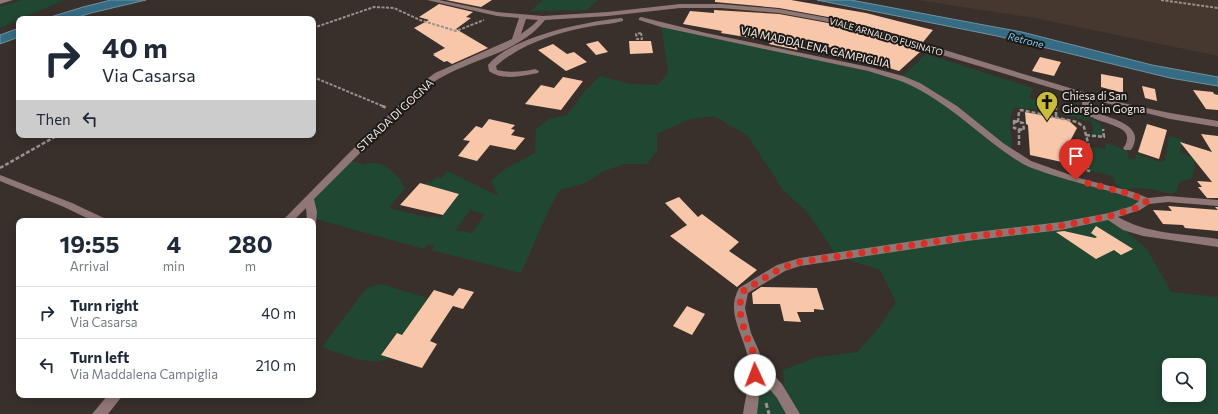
<!DOCTYPE html>
<html lang="en">
<head>
<meta charset="utf-8">
<style>
	:root { --surface:#fff; --page:#f6f6f7; --text:#1f2937; --muted:#747a83; --line:#e0e1e3 }
	body { margin:0; font-family:Commissioner,sans-serif; background:var(--page); color:var(--text); height:100vh; display:flex; flex-direction:column; font-size:15px; white-space:nowrap }
	* { box-sizing:border-box; margin:0 }
	p { font-size:13px; color:var(--muted) }
	.icon { flex:none; width:22px; height:22px; fill:none; stroke:currentColor; stroke-width:2; stroke-linecap:round; stroke-linejoin:round }
	.map { position:relative; flex:1; overflow:hidden }
	.details { position:absolute; left:16px; top:218px; width:300px; height:180px; display:flex; flex-direction:column; background:var(--surface); border-radius:8px; box-shadow:0 2px 10px #0003 }
	.details>* { flex:none }
	.guide { position:absolute; left:16px; top:16px; width:300px; height:122px; border-radius:8px; box-shadow:0 2px 10px #0003; background:#fff; color:var(--text); overflow:hidden }
	.controls { position:absolute; left:1162px; top:358px; display:grid; gap:8px }
	.controls a { display:grid; place-items:center; width:44px; height:44px; border-radius:8px; background:var(--surface); box-shadow:0 2px 10px #0003; font-size:20px }
	.pin { position:absolute; display:grid; place-items:center; width:34px; height:34px; color:#fff; margin:-41px -17px; border-radius:50% 50% 50% 0; rotate:-45deg; box-shadow:0 0 4px #0007 }
	.pin .icon { rotate:45deg }
	.me { position:absolute; width:44px; margin:-22px; rotate:358deg; stroke-linejoin:round; filter:drop-shadow(0 0 3px #0008) }
	.turn { display:flex; align-items:center; gap:14px; height:84px; padding:0 20px; font-size:18px }
	.turn .icon { width:52px; height:52px; stroke-width:2.5 }
	.turn b { display:block; font-size:28px; line-height:34px }
	.then { display:flex; align-items:center; height:38px; padding:0 20px; background:#0003; gap:8px; font-size:15px }
	.eta { display:flex; justify-content:space-evenly; align-items:center; height:68px; text-align:center }
	.eta b { font-size:24px; font-weight:700; line-height:28px }
	ul { padding:0; list-style:none }
	li { display:flex; align-items:center; gap:12px; height:52px; padding:0 20px; border-top:1px solid var(--line) }
	li div { flex:1 }
	li b { display:block; font-size:15px }
	li em { font-style:normal }
	.map>svg:first-child { display:block }
	.built { fill:#46372f }
	.green { fill:#1f4731; fill-rule:evenodd }
	.water { fill:#366c83; stroke:#6e92a1 }
	.building { fill:#f8c7aa }
	.lines { fill:none; stroke-linecap:round; stroke-linejoin:round }
	.path-far2 { stroke:#99928e; stroke-width:2; stroke-dasharray:3 1.5; stroke-linecap:butt }
	.path-far1 { stroke:#99928e; stroke-width:2.5; stroke-dasharray:4 2; stroke-linecap:butt }
	.path { stroke:#99928e; stroke-width:3; stroke-dasharray:5 2.5; stroke-linecap:butt }
	.minor { fill:#8f7775; fill-rule:evenodd }
	.route { stroke:#d93025; stroke-width:7; stroke-dasharray:0 12.6 }
	.labels { text-anchor:middle; stroke-width:4; stroke-linejoin:round; paint-order:stroke }
	.far-street-label { font-size:9px; fill:#efeae6; stroke:#1d1917 }
	.far-water-label { font-size:10px; font-style:italic; fill:#7acef4; stroke:#1d1917 }
	.street-label { font-size:11px; fill:#efeae6; stroke:#1d1917 }
	.poi-label { font-size:11px; fill:#efeae6; stroke:#1d1917; text-anchor:start }
</style>
</head>
<body>
<div class="map">
<svg width="1218" height="414" viewBox="0 0 1218 414">
	<rect width="100%" height="100%" fill="#39302b"/>
	<path class="built" d="M916 0H1218V56L1035 18Z"/>
	<path class="green" d="M23 0H64L0 28V6Z
		M543 0H598L587 10 530 11Z
		M661 25 900 78 926 54 1033 88 1029 98 1052 103V112L1015 107C1006 122 1012 131 1012 147L1008 148 1028 163 1123 192 1115 183 1113 176 1090 171 1084 149 1086 146 1105 149 1106 143 1129 151 1127 155 1129 158 1135 159 1136 155 1139 154 1141 156 1161 162 1165 160 1169 136 1183 140 1180 153 1195 158 1194 173 1190 179 1179 182 1177 190 1173 194C1161 192 1134 183 1124 192L1147 201 1110 217 1147 249 1171 292 1218 297V414H750L756 366 785 396 783 370 814 358 857 352 877 330 896 302 880 270 837 256 807 212 783 190 748 136 714 116 690 119 657 134V151L647 164H624L604 171 585 183 560 190 551 205 521 273 431 250 435 246 428 244 424 249 312 218 311 199 350 160 365 165C379 156 400 176 405 188L389 208 430 218 432 216 441 218 459 194 451 191 446 197 420 190 427 182 431 183 437 176 441 179 447 171 498 196 491 181 505 169 535 153 536 129 549 119 567 115 585 91 600 76 630 84 658 85 668 72ZM470 210 485 214 472 233 456 230ZM1169 365H1199V395H1169Z
		M1078 103 1080 107 1078 113 1100 123 1103 136H1094L1092 122 1061 114 1060 105 1077 107Z
		M381 284 428 298 409 325 411 338 396 333 381 354 390 358C370 367 342 355 322 347L364 291 369 287Z"/>
	<path class="water" d="M111 0H146L91 13 72 19H44L83 7Z
		M817 0H851L984 25 1022 32 1152 65 1218 77V86L1170 78 997 36Z
		M19 28V37L0 44V35Z"/>
	<path class="building" d="M446 0H492L481 7Z
		M715 0H791L866 13 933 30 923 42 885 31 828 17 779 8 715 2Z
		M439 4 473 12 466 17 471 18 456 29 488 48 452 64 447 61 444 62 433 55 435 54H433L445 48 414 28 429 20 419 17Z
		M714 10 779 14 828 23 917 49 915 51 920 52 899 71 876 64 830 55 833 48 828 47 829 44 803 39 797 50 769 44 771 41 721 33 722 31 683 24 690 11 714 13Z
		M598 41 608 52 596 55 586 44Z
		M629 41H651L653 53 630 54Z
		M553 44 567 54 574 52 587 62 566 71 538 50Z
		M1040 57 1061 62 1054 76 1032 71Z
		M1101 74 1123 78V93L1101 87Z
		M563 77 583 81 561 110 525 104 541 85 554 88Z
		M1142 86 1155 89 1157 101 1145 98Z
		M1193 90 1213 92 1214 94 1218 95V110L1206 109Z
		M1025 112 1068 120 1077 128 1068 145 1084 149 1089 168 1030 155 1028 125 1026 124Z
		M489 119 515 125 511 129 515 130 511 135 525 138 515 150 490 145 477 161 458 156 470 141 463 140 476 126 482 128Z
		M1147 124 1167 130 1159 159 1138 152Z
		M1201 134 1218 136V198H1207L1198 187H1202L1197 181 1212 182 1180 142 1212 152Z
		M420 183 459 194 443 215 400 205Z
		M679 197 698 217 702 214 739 242 729 251 757 270 737 287 670 236 687 225 665 203Z
		M1168 206 1218 210 1215 207H1218V231L1185 228 1183 225 1163 224 1153 210 1172 211Z
		M1096 226 1125 244 1133 249 1121 255 1114 250 1096 259 1056 232 1064 231 1095 238 1097 237 1091 233Z
		M761 287 817 288 824 310 814 309V312H797L801 322 784 321 780 304H753L752 293Z
		M459 288 474 292 463 309 453 306 430 341 437 344 422 368 381 355 397 333 402 335 434 290 453 296Z
		M687 306 705 314 692 335 673 326Z"/>
	<g class="lines">
		<path class="path-far2" d="M1161 0 1218 8
			M313 28 374 7 394 8 420 20 456 31 484 20
			M641 33 642 39H637L636 34Z
			M313 77 385 107
			M1056 104V107"/>
		<path class="path-far1" d="M382 106 387 108
			M1056 106V116
			M1014 121 1023 123 1024 130 1014 128Z
			M1018 122 1019 111 1021 110 1077 122 1084 127 1089 147
			M1019 129V146
			M1086 135 1104 137 1103 129
			M0 168 58 135
			M1075 168 1090 171"/>
		<path class="path" d="M766 403 769 414"/>
		<path class="minor" d="M0 0H13L0 4Z
			M427 0H439L497 12 543 16 608 12 680 4H721L779 9 828 18 885 32 1113 101 1170 113 1218 121V127L1170 119 1090 99 1091 109 1094 112C1112 119 1147 125 1131 150H1125L1123 148C1125 146 1127 142 1127 139 1130 123 1087 123 1083 109 1082 106 1082 101 1082 97L879 36 828 22 779 13 721 8H680L608 16 545 20C515 58 459 59 423 90L314 199 317 212 316 223 313 224V221H307L306 208 293 221H282L349 153 423 82 435 73 512 39 519 18 497 16ZM526 19 538 20 533 25 521 34Z
			M641 17 706 33 869 67 903 76 920 83 957 106 1003 143 1031 161 1079 178 1133 192 1148 198 1168 196 1218 200V206L1168 202 1149 204 1140 210 1118 217C1147 234 1185 234 1218 239V247L1143 236 1123 230 1108 220 1061 230 967 241 800 266 785 271 748 293 745 308 751 333 759 351 762 363 782 384 800 414H786L777 398 761 379 757 414H743C745 399 751 379 749 365 747 338 724 315 739 288L777 265 800 258 967 233 1061 222 1109 213 1132 206 1139 201C1109 189 1077 184 1046 173 1039 170 1030 168 1023 164 985 141 954 107 914 87 899 79 883 76 868 71L661 27 639 20V18Z
			M621 18 623 19V21C613 24 603 24 593 26 559 32 522 43 496 66L497 70C510 73 522 72 535 69L539 71 538 73C523 76 502 81 489 71L488 65C512 36 585 22 621 18Z
			M0 175 72 203 106 219 107 221H93L64 207 0 181Z
			M108 395H123L108 414H92Z"/>
	</g>
	<g class="lines">
		<path class="route" d="M755 375 756 366 753 351 745 333 739 308 743 291 781 268 800 262 967 237 1061 226 1110 216 1136 208 1147 201 1130 194 1076 180"/>
	</g>
	<defs>
		<g id="church-pin" transform="scale(1.15)"><path d="M0 17L-7.5 6A9.5 9.5 0 1 1 7.5 6Z" fill="#c9bb3b" stroke="#1d1917"/><path d="M-1.2-6h2.4v3.5h3.3v2.4h-3.3V6h-2.4V-.1h-3.3v-2.4h3.3Z" fill="#111"/></g>
	</defs>
	<g fill-rule="evenodd">
		<use href="#church-pin" x="1047" y="102"/>
	</g>
	<g class="labels">
		<g class="far-street-label">
			<text transform="translate(886 37) rotate(16)" y="3">VIALE ARNALDO FUSINATO</text>
		</g>
		<g class="far-water-label">
			<text transform="translate(1026 40) rotate(14)" y="4">Retrone</text>
		</g>
		<g class="street-label">
			<text transform="translate(815 47) rotate(13)" y="4">VIA MADDALENA CAMPIGLIA</text>
			<text transform="translate(395 115) rotate(-43)" y="4">STRADA DI GOGNA</text>
		</g>
		<g class="poi-label">
			<text x="1062" y="100">Chiesa di San<tspan x="1062" dy="13">Giorgio in Gogna</tspan></text>
		</g>
	</g>
</svg>
<div class="controls">
<a><svg class="icon" aria-label="search" viewBox="0 0 24 24"><circle cx="10" cy="10" r="6"/><path d="M15 15l6 6"/></svg></a>
</div>
<div class="pin" style="left:1076px;top:180px;background:#d93025"><svg class="icon" aria-label="arrive" viewBox="0 0 24 24"><path d="M6 21V4h12l-3 4 3 4H6"/></svg></div>
<svg class="me" style="left:755px;top:375px" viewBox="-20 -20 40 40"><circle r="19" fill="#fff"/><path d="M0-13L10 11 0 6-10 11z" fill="#d93025"/></svg>
<div class="guide">
<div class="turn"><svg class="icon" aria-label="right" viewBox="0 0 24 24"><path d="M7 20v-9h11M14 6l5 5-5 5"/></svg><div><b>40 m</b>Via Casarsa</div></div>
<div class="then">Then<svg class="icon" aria-label="left" viewBox="0 0 24 24"><path d="M17 20v-9H6M10 6l-5 5 5 5"/></svg></div>
</div>
<section class="details">
<div class="eta">
<div><b>19:55</b><p>Arrival</p></div>
<div><b>4</b><p>min</p></div>
<div><b>280</b><p>m</p></div>
</div>
<ul>
<li><svg class="icon" aria-label="right" viewBox="0 0 24 24"><path d="M7 20v-9h11M14 6l5 5-5 5"/></svg><div><b>Turn right</b><p>Via Casarsa</p></div><em>40 m</em></li>
<li><svg class="icon" aria-label="left" viewBox="0 0 24 24"><path d="M17 20v-9H6M10 6l-5 5 5 5"/></svg><div><b>Turn left</b><p>Via Maddalena Campiglia</p></div><em>210 m</em></li>
</ul>
</section>
</div>
</body>
</html>
